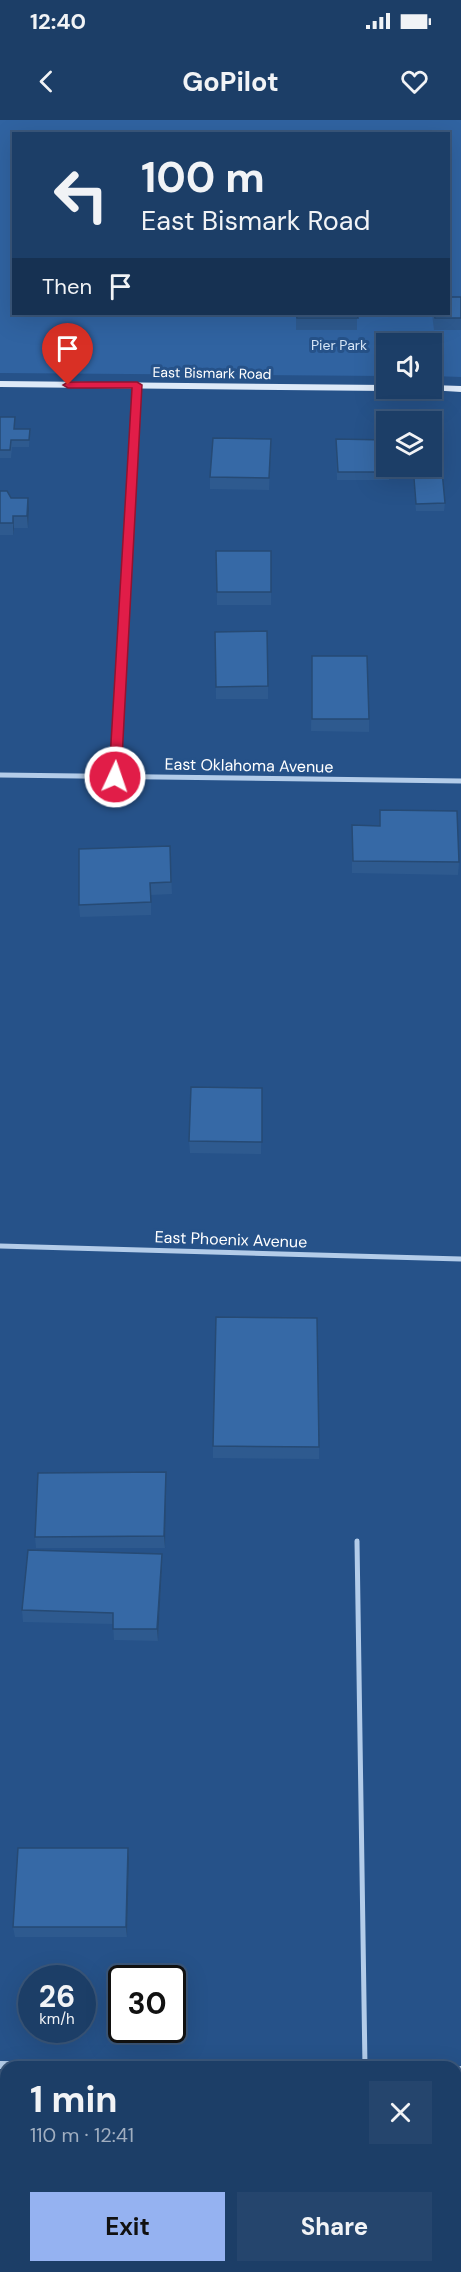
<!DOCTYPE html>
<html lang="en">
<head>
<meta charset="utf-8">
<style>
	:root { --surface:#1c3e67; --page:#25456d; --text:#f1f3f6; --muted:#a0aec0; --line:#3a577b; --accent:#95b2f1 }
	body { margin:0; font-family:"DM Sans",sans-serif; background:var(--page); color:var(--text); height:100vh; display:flex; flex-direction:column; font-size:22px; white-space:nowrap }
	* { box-sizing:border-box; margin:0 }
	p { font-size:20px; color:var(--muted) }
	.icon { flex:none; width:33px; height:33px; fill:none; stroke:currentColor; stroke-width:2; stroke-linecap:round; stroke-linejoin:round }
	.map { position:relative; flex:1; overflow:hidden }
	.details { position:absolute; left:0px; top:1941px; width:462px; height:212px; display:flex; flex-direction:column; background:var(--surface); border-radius:18px 18px 0 0; box-shadow:0 6px 24px #0002,0 0 0 2px var(--line) }
	.details>* { flex:none }
	.banner { position:absolute; left:12px; top:12px; width:438px; height:183px; border-radius:0px; box-shadow:0 6px 24px #0002,0 0 0 2px var(--line); background:#1c3e67; color:var(--text); overflow:hidden }
	.tools { position:absolute; left:376px; top:213px; display:grid; gap:12px }
	.tools a { display:grid; place-items:center; width:66px; height:66px; border-radius:0px; background:var(--surface); box-shadow:0 6px 24px #0002,0 0 0 2px var(--line); font-size:30px }
	.speed { position:absolute; left:18px; top:1845px; display:flex; gap:12px; font-size:30px; font-weight:700; text-align:center }
	.speed>* { display:grid; place-content:center; width:78px; height:78px; border-radius:50%; background:var(--surface); box-shadow:0 6px 24px #0002,0 0 0 2px var(--line); line-height:1 }
	.speed small { font-size:15px; font-weight:400 }
	.speed .limit { border:3px solid #111; border-radius:9px; background:#fff; color:#111 }
	.pin { position:absolute; display:grid; place-items:center; width:51px; height:51px; color:#fff; margin:-62px -26px; border-radius:50% 50% 50% 0; rotate:-45deg; box-shadow:0 0 6px #0007 }
	.pin .icon { rotate:45deg }
	.me { position:absolute; width:66px; margin:-33px; rotate:3deg; stroke-linejoin:round; filter:drop-shadow(0 0 4px #0008) }
	.turn { display:flex; align-items:center; gap:21px; height:126px; padding:0 30px; font-size:27px }
	.turn .icon { width:78px; height:78px; stroke-width:2.5 }
	.turn b { display:block; font-size:42px; line-height:51px }
	.then { display:flex; align-items:center; height:57px; padding:0 30px; background:#0003; gap:12px; font-size:22px }
	.round { display:grid; place-items:center; flex:none; width:63px; height:63px; border-radius:0px; background:var(--page) }
	.summary { display:flex; align-items:center; justify-content:space-between; height:102px; padding:0 30px }
	h1 { font-size:36px; font-weight:700; line-height:45px }
	.action { display:flex; gap:12px; margin-top:auto; padding:12px 30px }
	.action a { flex:1; height:69px; border-radius:0px; background:var(--accent); color:#111; font-size:24px; font-weight:700; line-height:69px; text-align:center }
	.action a+a { background:var(--page); color:var(--text) }
	.status { display:flex; justify-content:space-between; align-items:center; height:42px; padding:0 30px; background:var(--surface); direction:ltr }
	.status svg { height:16px; fill:currentColor }
	header { display:flex; justify-content:space-between; align-items:center; height:78px; padding:0 30px; background:var(--surface); font-size:27px; font-weight:700 }
	.map>svg:first-child { display:block }
	.green { fill:#3063a1; fill-rule:evenodd }
	.lines { fill:none; stroke-linecap:round; stroke-linejoin:round }
	.lane { stroke:#b3cce9; stroke-width:5 }
	.street-far2 { stroke:#b3cce9; stroke-width:4.5 }
	.street-far1 { stroke:#b3cce9; stroke-width:5 }
	.street { stroke:#b3cce9; stroke-width:8 }
	.secondary { fill:#dde9f8; fill-rule:evenodd }
	.wall { fill:#2e5a8f }
	.shaded-wall { fill:#264a74 }
	.building { fill:#3669a6; stroke:#264a74; stroke-width:1.5 }
	.route { fill:#e11d48; stroke:#92132f; stroke-width:1.5 }
	.labels { text-anchor:middle; stroke-width:6; stroke-linejoin:round; paint-order:stroke }
	.far-park-label { font-size:14px; fill:#d7e6f7; stroke:#265289 }
	.far-street-label { font-size:14px; fill:#fff; stroke:#265289 }
	.street-label { font-size:16px; fill:#fff; stroke:#265289 }
</style>
</head>
<body>
<div class="status"><b>12:40</b><svg viewBox="0 0 49 12"><path d="M0 12V9h3v3zM5 12V6h3v6zM10 12V3h3v9zM15 12V0h3v12zM26 1h20v11H26zM47 4h2v5h-2z"/></svg></div>
<header><svg class="icon" aria-label="back" viewBox="0 0 24 24"><path d="M15 5l-7 7 7 7"/></svg>GoPilot<svg class="icon" aria-label="heart" viewBox="0 0 24 24"><path d="M12 20l-8-8c-3-5 5-10 8-4 3-6 11-1 8 4z"/></svg></header>
<div class="map">
<svg width="461" height="2152" viewBox="0 0 461 2152">
	<rect width="100%" height="100%" fill="#265289"/>
	<path class="green" d="M0 0H461V257L432 256V224H387V256L0 253ZM14 14H448V194H14Z"/>
	<g class="lines">
		<path class="lane" d="M357 1421 365 1947"/>
		<path class="street-far2" d="M121 548 137 265"/>
		<path class="street-far1" d="M0 655 461 661
			M115 657 121 546
			M0 1126 461 1139"/>
		<path class="street" d="M0 1945 163 1947
			M456 1950H461"/>
		<path class="secondary" d="M0 261 387 265V268H391L387 271 0 267Z
			M432 265 461 266V272L429 270 428 268H432Z"/>
	</g>
	<path class="wall" d="M461 177V210H434L432 194H448Z
		M296 194H357V210H296Z
		M0 297H15V309H30L29 327H12L11 338H0Z
		M271 319 269 370 210 369V357Z
		M336 319 390 352 389 360H337Z
		M412 346H432L445 383 444 391H416Z
		M0 371 29 390 28 408H14L13 415H0Z
		M216 431 271 472V485H217Z
		M215 512 268 566V579H216Z
		M312 536 369 599V612L311 611Z
		M380 690 459 742 458 755 352 753V705H379Z
		M170 726 172 774 151 775V795L80 797 79 785Z
		M262 968 261 1034 190 1033 189 1021Z
		M213 1326 319 1327V1339L213 1338Z
		M166 1352 165 1428H36L35 1417Z
		M162 1434V1445L158 1521 114 1520 113 1504 23 1502 22 1490Z
		M128 1728 129 1738 127 1817H15L13 1807Z"/>
	<path class="shaded-wall" d="M28 378 29 390 28 408 27 396Z
		M13 396 14 408 13 415Z
		M166 1352V1364L165 1428 164 1416Z
		M162 1434V1445L158 1521 157 1509Z
		M128 1728 129 1738 127 1817 126 1807Z"/>
	<path class="building" d="M448 177H461V198H435L434 194H448Z
		M296 194H357L358 198H297Z
		M0 297H15L14 309H30L29 320H11L10 330H0Z
		M213 318 271 319 269 358 210 357Z
		M336 319 387 320V346H389L390 352H338Z
		M432 340H441L445 383 416 384 413 346H432Z
		M0 371H7L11 378H28L27 396H13V403H0Z
		M216 431H271V472H217Z
		M267 511 268 566 216 567 215 512Z
		M312 536H367L369 599H312Z
		M380 690 457 691 459 742 353 741 352 705 380 706Z
		M170 726 171 762 150 763 151 782 79 785V729Z
		M191 967 262 968V1022L189 1021Z
		M216 1197 317 1198 319 1327 213 1326Z
		M166 1352 164 1416 35 1417 38 1353Z
		M28 1430 162 1434 157 1509H113V1493L22 1490Z
		M18 1728H128L126 1807H13Z
		M0 2096H6V2146H74V2152H0Z"/>
	<path class="route" d="M137 262 142 265 121 657 115 661 109 657 132 268H68L63 265 68 262Z"/>
	<g class="labels">
		<g class="far-park-label">
			<text x="339" y="230">Pier Park</text>
		</g>
		<g class="far-street-label">
			<text transform="translate(212 253) rotate(1)" y="5">East Bismark Road</text>
		</g>
		<g class="street-label">
			<text transform="translate(249 645) rotate(1)" y="6">East Oklahoma Avenue</text>
			<text transform="translate(231 1119) rotate(2)" y="6">East Phoenix Avenue</text>
		</g>
	</g>
</svg>
<div class="tools">
<a><svg class="icon" aria-label="sound" viewBox="0 0 24 24"><path d="M4 9h4l5-4v14l-5-4H4zM17 9q2 3 0 6"/></svg></a>
<a><svg class="icon" aria-label="layers" viewBox="0 0 24 24"><path d="M12 4l9 5-9 5-9-5zM3 14l9 5 9-5"/></svg></a>
</div>
<div class="speed"><div>26<small>km/h</small></div><div class="limit">30</div></div>
<div class="pin" style="left:68px;top:265px;background:#d93025"><svg class="icon" aria-label="arrive" viewBox="0 0 24 24"><path d="M6 21V4h12l-3 4 3 4H6"/></svg></div>
<svg class="me" style="left:115px;top:657px" viewBox="-20 -20 40 40"><circle r="17" fill="#e11d48" stroke="#fff" stroke-width="3"/><path d="M0-11L8 9 0 5-8 9z" fill="#fff"/></svg>
<div class="banner">
<div class="turn"><svg class="icon" aria-label="left" viewBox="0 0 24 24"><path d="M17 20v-9H6M10 6l-5 5 5 5"/></svg><div><b>100 m</b>East Bismark Road</div></div>
<div class="then">Then<svg class="icon" aria-label="arrive" viewBox="0 0 24 24"><path d="M6 21V4h12l-3 4 3 4H6"/></svg></div>
</div>
<section class="details">
<div class="summary"><div><h1>1 min</h1><p>110 m · 12:41</p></div><a class="round"><svg class="icon" aria-label="close" viewBox="0 0 24 24"><path d="M6 6l12 12M18 6L6 18"/></svg></a></div>
<div class="action"><a>Exit</a><a>Share</a></div>
</section>
</div>
</body>
</html>
